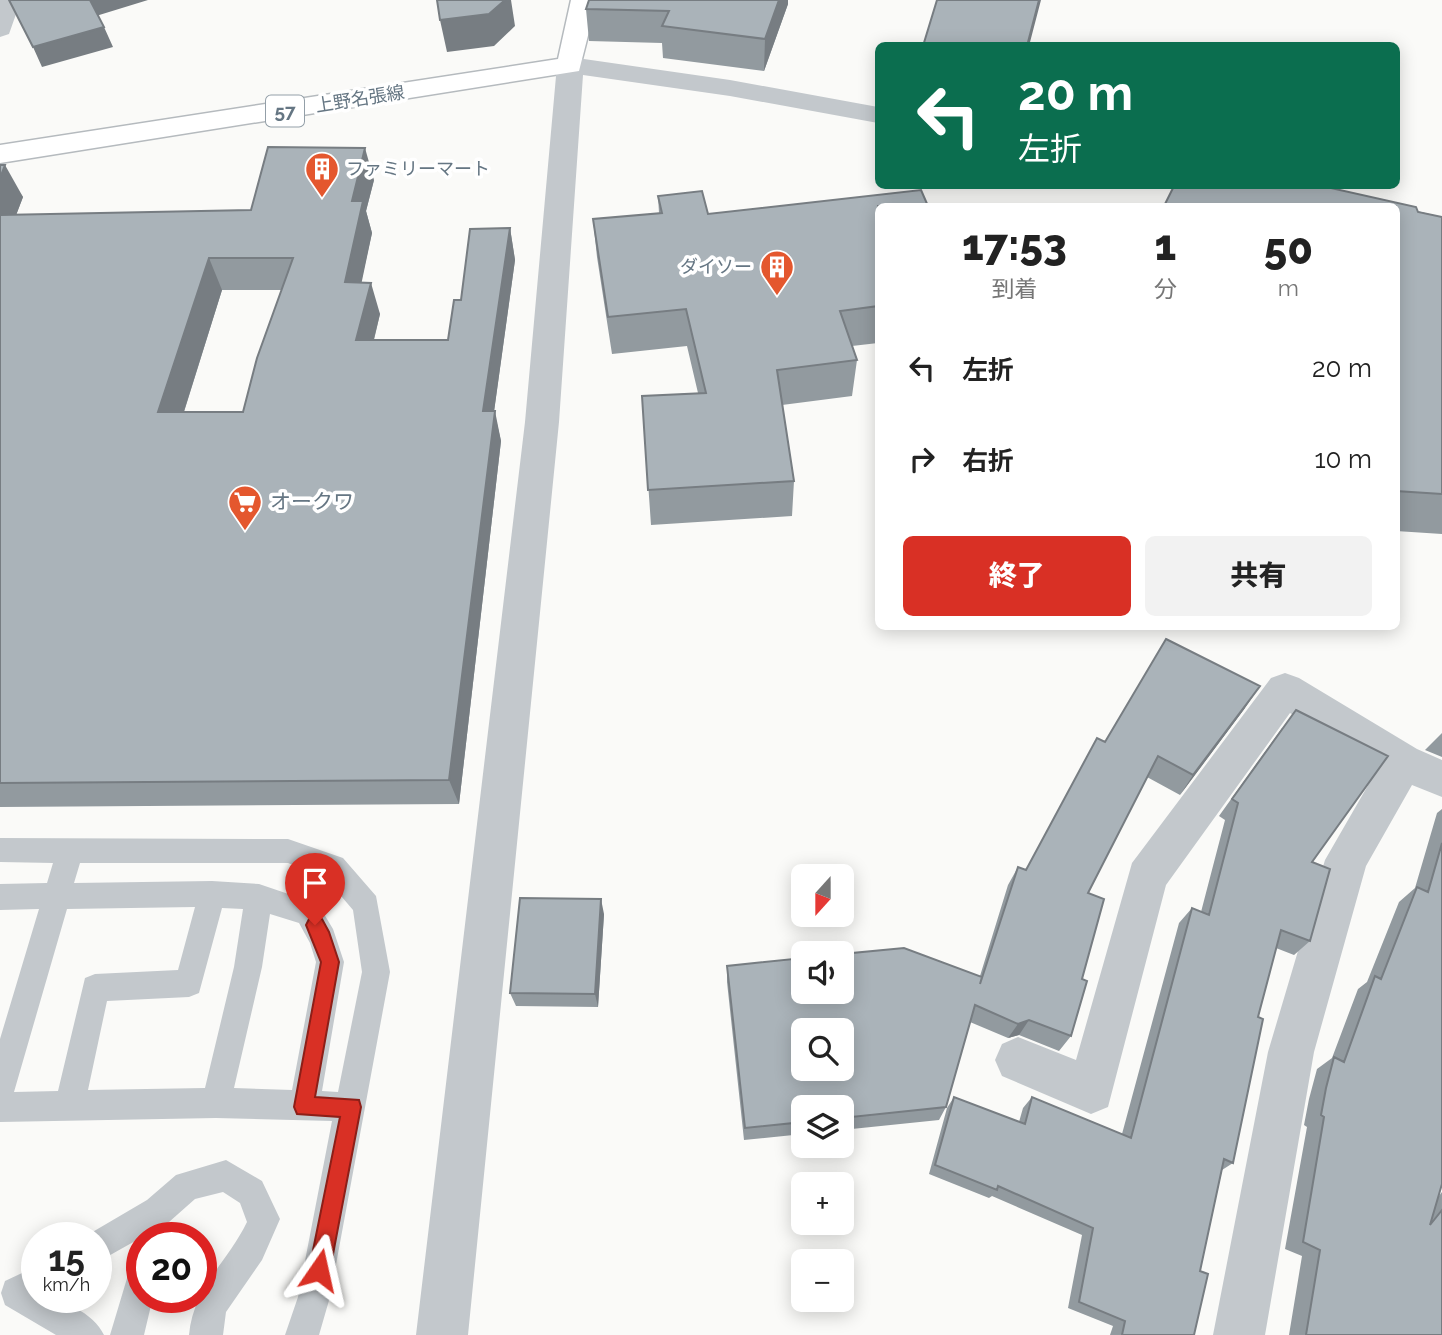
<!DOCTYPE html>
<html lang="ja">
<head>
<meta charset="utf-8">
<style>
	:root { --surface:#fff; --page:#f2f2f2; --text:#222; --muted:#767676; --accent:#d93025 }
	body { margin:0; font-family:Raleway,"Noto Sans JP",sans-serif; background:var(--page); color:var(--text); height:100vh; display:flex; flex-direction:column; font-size:26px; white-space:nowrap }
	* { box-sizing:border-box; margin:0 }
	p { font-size:23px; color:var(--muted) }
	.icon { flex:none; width:38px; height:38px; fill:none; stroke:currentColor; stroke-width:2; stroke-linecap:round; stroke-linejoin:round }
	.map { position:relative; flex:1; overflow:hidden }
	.panel { position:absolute; left:875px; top:203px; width:525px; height:427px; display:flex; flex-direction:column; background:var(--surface); border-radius:10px; box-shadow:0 4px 18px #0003 }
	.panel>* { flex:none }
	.top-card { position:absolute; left:875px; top:42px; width:525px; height:147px; border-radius:10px; box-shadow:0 4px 18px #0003; background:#0b6e4f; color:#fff; overflow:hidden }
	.needle { width:46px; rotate:201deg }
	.tools { position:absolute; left:791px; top:864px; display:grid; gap:14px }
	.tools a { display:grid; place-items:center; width:63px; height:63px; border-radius:10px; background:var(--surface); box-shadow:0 4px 18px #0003; font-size:35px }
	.speed { position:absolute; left:21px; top:1222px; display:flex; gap:14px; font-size:35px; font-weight:700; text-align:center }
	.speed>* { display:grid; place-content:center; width:91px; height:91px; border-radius:50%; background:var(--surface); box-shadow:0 4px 18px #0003; line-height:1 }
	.speed small { font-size:18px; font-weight:400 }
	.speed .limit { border:10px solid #d22; background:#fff; color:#111 }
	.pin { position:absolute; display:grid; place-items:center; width:60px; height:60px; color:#fff; margin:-72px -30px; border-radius:50% 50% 50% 0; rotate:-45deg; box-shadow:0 0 7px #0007 }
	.pin .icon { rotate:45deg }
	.me { position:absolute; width:77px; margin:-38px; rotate:11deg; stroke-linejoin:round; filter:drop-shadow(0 0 5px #0008) }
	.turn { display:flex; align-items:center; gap:24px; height:147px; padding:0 28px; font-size:32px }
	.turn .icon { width:91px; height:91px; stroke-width:2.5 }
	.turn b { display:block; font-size:49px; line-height:60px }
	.eta { display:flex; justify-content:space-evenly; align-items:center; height:119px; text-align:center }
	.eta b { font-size:42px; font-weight:800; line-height:49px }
	.cta { display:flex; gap:14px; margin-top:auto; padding:14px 28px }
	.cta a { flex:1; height:80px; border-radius:10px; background:var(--accent); color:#fff; font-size:28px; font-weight:800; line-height:80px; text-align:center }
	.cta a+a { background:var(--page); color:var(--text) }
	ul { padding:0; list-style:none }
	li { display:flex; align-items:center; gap:21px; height:91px; padding:0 28px }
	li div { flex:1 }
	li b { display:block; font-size:26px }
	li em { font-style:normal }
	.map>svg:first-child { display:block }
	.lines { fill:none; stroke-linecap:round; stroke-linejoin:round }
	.primary-casing { stroke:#b5babe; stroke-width:3 }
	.service { fill:#c3c8cc; fill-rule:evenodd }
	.minor { fill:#c3c8cc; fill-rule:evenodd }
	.tertiary { fill:#c3c8cc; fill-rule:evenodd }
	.primary { fill:#fff; fill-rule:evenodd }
	.wall { fill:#929a9f; fill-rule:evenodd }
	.shaded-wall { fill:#777d82 }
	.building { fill:#aab3b9; stroke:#777d82; stroke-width:2; fill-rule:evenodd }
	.route { fill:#d93025; stroke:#8d1f18; stroke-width:2 }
	.labels { text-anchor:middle; stroke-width:7; stroke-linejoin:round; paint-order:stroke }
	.far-street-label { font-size:18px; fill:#657683; stroke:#fff }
	.far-poi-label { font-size:18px; fill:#657683; stroke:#fff; text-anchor:start }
	.shield { fill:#fff; stroke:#939fa8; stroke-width:2 }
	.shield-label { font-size:19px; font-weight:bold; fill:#657683 }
	.poi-label { font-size:21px; fill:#657683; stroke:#fff; text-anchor:start }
</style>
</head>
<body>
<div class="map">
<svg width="1442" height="1335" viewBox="0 0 1442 1335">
	<rect width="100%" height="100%" fill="#fafaf8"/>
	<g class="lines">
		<g class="primary-casing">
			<path id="primary" d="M571 0H597L579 71 0 163V145L558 59Z"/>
		</g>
		<path class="service" d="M0 838 288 839 343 858 376 896 390 972 330 1297 319 1335H285L298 1297 332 1121 216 1118 0 1122V1039L39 909 0 910V884L47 883 53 863 0 862ZM80 863H288L324 876 353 910 362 972 338 1092 322 1091 344 962 333 929 318 904 259 884 212 881 74 883ZM195 907 178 970 95 974 85 978 58 1091 14 1092 67 909ZM222 908 243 909 234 967 205 1088 88 1090 107 1001 189 997 199 993ZM270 914 299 923 310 943 316 962 292 1090 234 1088 262 967Z
			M226 1160 262 1181 280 1219 262 1260 226 1312 223 1335H189C193 1288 227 1263 247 1222L240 1203 223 1192 195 1199 169 1222 96 1263V1237H84L147 1200 176 1175Z
			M142 1260V1297H153L144 1335H110L131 1265Z
			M37 1266V1297C60 1297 94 1313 104 1335H56L5 1305 1 1293 5 1281Z"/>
		<path class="minor" d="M0 0H21L9 34 0 37Z
			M1285 673 1299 678 1417 749 1442 760V797L1412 785 1366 866 1314 1052 1265 1335H1213L1268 1052 1325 860 1378 768 1290 713 1166 885 1108 1107 1091 1114 1002 1076 995 1060 1002 1044 1018 1037 1076 1060 1132 863 1271 678Z"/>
		<path class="tertiary" d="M570 57 730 80 878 107V123L730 96 583 75 559 422 468 1335H416L525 422 557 65 561 59Z"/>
		<use href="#primary" class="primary"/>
	</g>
	<path class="wall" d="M589 0H788V4L764 71 663 58 662 43 589 41 586 9Z
		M0 165 23 197 16 215 251 210 374 180 366 211 372 233 361 282 380 314 374 340H448L461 300 510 228 515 260 494 411 501 441 459 804 0 807ZM222 290H282L243 412H184Z
		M658 196 708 214 878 206V343L852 346 857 360 852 396 782 405 794 481 792 516 651 525 642 396 698 393 687 346 612 354 597 257 593 219 659 213Z
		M1396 206 1442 217V534L1396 531Z
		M1245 708 1180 795 1147 777 1088 893 1082 979 1071 1036 1059 1051 1019 1035 1008 1038 970 1022 946 1107 939 1120 842 1130V1108H803V1134L744 1140 727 982V966L980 976 1008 885 1018 867 1026 870 1105 742Z
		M1282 728 1312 862 1310 941 1294 955 1276 948 1258 1017 1233 1163 1222 1170 1200 1271 1194 1335H1110L1113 1326 1068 1308 1082 1235 992 1196 989 1198 929 1174 947 1108 954 1097 1019 1122 1023 1108 1032 1097 1122 1134 1179 923 1192 908 1201 912 1225 820 1219 816Z
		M1442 733V757L1425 750Z
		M1442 809V1184L1439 1196 1442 1192V1335H1289L1302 1256 1285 1249 1307 1127 1304 1125 1309 1099 1317 1069 1332 1058 1358 989 1367 982 1399 902 1415 888 1437 813Z
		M604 914 598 1007 516 1006 510 993Z"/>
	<path class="shaded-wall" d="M89 0H148L96 16Z
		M505 0H511L515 26 494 46 447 52 440 20Z
		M779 0H788V4L764 71 765 39Z
		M1039 0H1041L1029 46H1027Z
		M104 27 113 47 42 67 33 47Z
		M365 148 374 180 366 211 372 233 355 314 345 282 352 201Z
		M5 165 23 197 4 247 0 241V178Z
		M510 228 515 260 490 441 483 411Z
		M209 258 222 290 174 443 158 412Z
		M371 283 380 314 366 371 356 340Z
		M495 411 501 441 459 804 449 780Z
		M1260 686 1245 708 1180 795 1193 775Z
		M601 899 604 914 598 1007 595 994Z
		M1029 1020 1019 1035 1008 1038 1018 1024Z"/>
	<path class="building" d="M9 0H90L104 27 33 47Z
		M437 0H505L489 14 440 20Z
		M589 0H779L765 39 662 26 669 11 586 9Z
		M937 0H1039L1027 46H923Z
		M268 147 365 148 352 201H363L345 282 371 283 356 340H448L454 300H461L470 229 510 228 483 411H495L449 780 0 783V215L251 210ZM209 258H293L257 358 243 412H158Z
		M0 165H5L0 178Z
		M1174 186H1322L1416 207 1418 212 1442 217V494L1396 491V206H1164Z
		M921 190 928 206H878V306L840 311 857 360 777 370 794 481 648 490 642 396 706 393 686 309 608 317 593 219 662 213 658 196 702 191 708 214Z
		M1166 639 1260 686 1193 775 1158 756 1088 893 1104 899 1082 979 1087 981 1071 1036 1029 1020 1018 1024 975 1005 946 1107 842 1118V1108H803V1122L745 1128 727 966 803 958V992H842V954L904 948 982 977 980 984 1018 867 1026 870 1097 738 1105 742ZM803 1031H842V1069H803Z
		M1296 710 1388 756 1312 862 1330 869 1310 941 1281 930 1258 1017 1263 1019 1233 1163 1224 1159 1200 1271 1208 1274 1194 1335H1122L1125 1321 1079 1302 1093 1228 998 1186 997 1190 935 1165 954 1097 1025 1124 1032 1097 1131 1138 1192 908 1209 915 1238 803 1232 799Z
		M1442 843V1184L1430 1225 1442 1210V1335H1306L1320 1250 1303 1242 1324 1117 1321 1115 1326 1088 1334 1057 1344 1062 1375 976 1381 979 1417 887 1428 892Z
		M520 898 601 899 595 994 510 993Z"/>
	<path class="route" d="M315 917 322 919 329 932 339 962 315 1097 359 1100 361 1107 330 1270 327 1277 319 1280 312 1277 309 1270 340 1117 297 1114 294 1107 321 962 306 925 309 919Z"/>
	<defs>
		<g id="building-pin" transform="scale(1.75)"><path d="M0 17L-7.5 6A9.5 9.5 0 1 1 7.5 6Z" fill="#e4572e" stroke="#fff"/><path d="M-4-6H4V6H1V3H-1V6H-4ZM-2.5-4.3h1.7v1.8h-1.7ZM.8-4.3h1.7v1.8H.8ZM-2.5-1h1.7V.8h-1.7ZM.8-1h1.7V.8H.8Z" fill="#fff"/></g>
		<g id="supermarket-pin" transform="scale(1.75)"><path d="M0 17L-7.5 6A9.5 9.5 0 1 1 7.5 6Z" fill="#e4572e" stroke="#fff"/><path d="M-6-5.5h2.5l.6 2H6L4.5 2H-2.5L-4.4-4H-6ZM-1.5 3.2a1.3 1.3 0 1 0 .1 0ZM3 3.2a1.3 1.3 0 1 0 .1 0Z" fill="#fff"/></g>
	</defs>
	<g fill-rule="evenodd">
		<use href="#building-pin" x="322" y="169"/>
		<use href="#building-pin" x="777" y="267"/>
		<use href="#supermarket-pin" x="245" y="502"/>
	</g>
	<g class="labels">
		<g class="far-street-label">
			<text transform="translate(360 99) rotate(-9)" y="6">上野名張線</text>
		</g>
		<g class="far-poi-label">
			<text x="346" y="175">ファミリーマート</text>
			<text x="752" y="273" text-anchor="end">ダイソー</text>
		</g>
		<rect class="shield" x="266" y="95.5" width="38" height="31" rx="5"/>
		<g class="shield-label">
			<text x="285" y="118">57</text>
		</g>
		<g class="poi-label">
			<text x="270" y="509">オークワ</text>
		</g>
	</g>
</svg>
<div class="tools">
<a><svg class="needle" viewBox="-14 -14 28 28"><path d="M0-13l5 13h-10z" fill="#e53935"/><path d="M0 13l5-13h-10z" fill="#767676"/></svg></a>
<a><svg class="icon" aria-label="sound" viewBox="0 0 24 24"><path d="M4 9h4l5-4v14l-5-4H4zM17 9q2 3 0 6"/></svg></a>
<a><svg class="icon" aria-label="search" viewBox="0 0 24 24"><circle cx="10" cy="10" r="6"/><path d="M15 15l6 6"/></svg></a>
<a><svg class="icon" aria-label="layers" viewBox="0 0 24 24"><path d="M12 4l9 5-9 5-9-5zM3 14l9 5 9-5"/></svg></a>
<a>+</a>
<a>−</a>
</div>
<div class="speed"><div>15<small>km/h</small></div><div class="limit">20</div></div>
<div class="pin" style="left:315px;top:925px;background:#d93025"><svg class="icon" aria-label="arrive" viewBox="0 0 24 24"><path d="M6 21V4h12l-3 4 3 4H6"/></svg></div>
<svg class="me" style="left:319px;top:1270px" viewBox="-20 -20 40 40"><path d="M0-17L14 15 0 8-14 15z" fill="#d93025" stroke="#fff" stroke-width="4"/></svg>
<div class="top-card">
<div class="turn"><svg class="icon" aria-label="left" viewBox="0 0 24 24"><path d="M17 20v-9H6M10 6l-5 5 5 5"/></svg><div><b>20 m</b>左折</div></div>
</div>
<section class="panel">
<div class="eta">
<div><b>17:53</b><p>到着</p></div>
<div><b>1</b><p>分</p></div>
<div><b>50</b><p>m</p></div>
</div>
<ul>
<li><svg class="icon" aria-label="left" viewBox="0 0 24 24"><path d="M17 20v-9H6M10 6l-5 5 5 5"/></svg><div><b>左折</b></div><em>20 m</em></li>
<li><svg class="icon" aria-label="right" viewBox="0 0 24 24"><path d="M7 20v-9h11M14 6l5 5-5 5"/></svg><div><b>右折</b></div><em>10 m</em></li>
</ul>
<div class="cta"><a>終了</a><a>共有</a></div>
</section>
</div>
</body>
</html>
